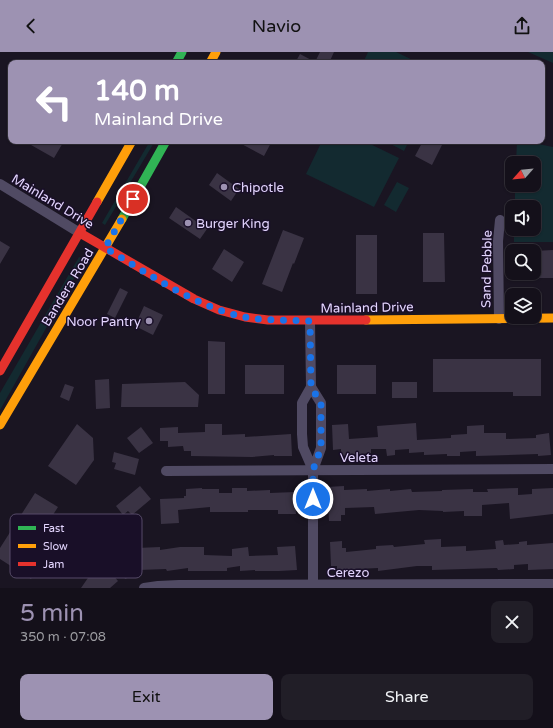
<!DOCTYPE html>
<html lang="en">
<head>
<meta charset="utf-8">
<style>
	:root { --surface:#14101a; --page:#211e27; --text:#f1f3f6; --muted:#9d9da2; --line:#333039; --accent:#9d92b2 }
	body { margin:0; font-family:"Varela Round",sans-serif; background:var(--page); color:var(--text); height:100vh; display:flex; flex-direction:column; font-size:15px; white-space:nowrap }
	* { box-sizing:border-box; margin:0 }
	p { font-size:13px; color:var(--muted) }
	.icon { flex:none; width:22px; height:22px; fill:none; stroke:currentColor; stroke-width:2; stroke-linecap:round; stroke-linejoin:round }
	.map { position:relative; height:536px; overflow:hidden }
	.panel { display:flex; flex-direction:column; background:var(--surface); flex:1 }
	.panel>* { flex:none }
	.hud { position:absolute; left:8px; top:8px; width:537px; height:84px; border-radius:8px; box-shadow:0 1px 3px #0004,0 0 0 1px var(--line); background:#9d92b2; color:#fff; overflow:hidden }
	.needle { width:26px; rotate:243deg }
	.buttons { position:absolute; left:505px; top:104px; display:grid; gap:8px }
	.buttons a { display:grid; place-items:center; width:36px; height:36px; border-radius:8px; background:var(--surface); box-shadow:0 1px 3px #0004,0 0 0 1px var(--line); font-size:20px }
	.pin { position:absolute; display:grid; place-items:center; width:34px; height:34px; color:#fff; margin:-17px; border:2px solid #fff; border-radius:50%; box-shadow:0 1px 4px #0007 }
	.me { position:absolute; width:44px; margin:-22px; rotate:0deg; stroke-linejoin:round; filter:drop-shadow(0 0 3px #0008) }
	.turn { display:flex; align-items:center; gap:14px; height:84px; padding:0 20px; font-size:18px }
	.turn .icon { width:52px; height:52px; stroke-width:2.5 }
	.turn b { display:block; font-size:28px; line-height:34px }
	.round { display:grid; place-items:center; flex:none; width:42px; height:42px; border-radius:8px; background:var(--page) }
	.summary { display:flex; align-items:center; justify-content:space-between; height:68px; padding:0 20px }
	h1 { font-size:24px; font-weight:600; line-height:30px; color:var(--accent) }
	.primary-button { display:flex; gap:8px; margin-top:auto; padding:8px 20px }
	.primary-button a { flex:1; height:46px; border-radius:8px; background:var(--accent); color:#111; font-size:16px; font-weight:600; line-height:46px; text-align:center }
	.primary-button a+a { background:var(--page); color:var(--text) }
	header { display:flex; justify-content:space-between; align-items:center; height:52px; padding:0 20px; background:var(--accent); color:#111; font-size:18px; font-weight:600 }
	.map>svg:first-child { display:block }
	.green { fill:#132a30 }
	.building { fill:#3a3344 }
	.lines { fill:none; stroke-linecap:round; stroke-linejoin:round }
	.street { stroke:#504a63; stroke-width:10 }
	.fast { stroke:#30b455; stroke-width:9 }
	.slow { stroke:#ff9f0a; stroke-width:9 }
	.jam { stroke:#e5322d; stroke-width:9 }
	.route { stroke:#1a73e8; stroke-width:7; stroke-dasharray:0 12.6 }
	.poi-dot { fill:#9d92b2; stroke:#190f28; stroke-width:1.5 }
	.labels { text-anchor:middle; stroke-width:3; stroke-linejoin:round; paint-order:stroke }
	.poi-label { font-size:13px; fill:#e4d6ff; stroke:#190f28; text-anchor:start }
	.street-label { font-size:13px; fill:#e4d6ff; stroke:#190f28 }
	.key { fill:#190f28; stroke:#564b68; stroke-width:1 }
	.key-label { font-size:11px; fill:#e4d6ff }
</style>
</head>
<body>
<header><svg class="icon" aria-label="back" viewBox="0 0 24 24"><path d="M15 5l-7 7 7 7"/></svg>Navio<svg class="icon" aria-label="share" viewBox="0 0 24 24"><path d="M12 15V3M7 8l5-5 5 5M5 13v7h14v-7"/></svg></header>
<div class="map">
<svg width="553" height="536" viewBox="0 0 553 536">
	<rect width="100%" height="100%" fill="#1a1522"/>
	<path class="green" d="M368 0H396L419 11H363Z
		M528 0H553V11Z
		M150 89H155L105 173 102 171Z
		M322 89H364L399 106 374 155 306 122Z
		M385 89H409L404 99Z
		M517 89H523L553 95V190H514V177H534V155H515V133H534V111H516Z
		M397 130 409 136 396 160 384 153Z
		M79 205 85 207 0 358V341Z"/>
	<path class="building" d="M320 0H334L329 11H295L300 2 315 10Z
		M24 89H64L54 106Z
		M236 89H272L264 104Z
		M423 89H444L432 113 415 104Z
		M217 121 239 137 231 149 209 133Z
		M176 155 207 177 200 187 169 166Z
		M283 178 304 186 294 212 293 211 282 240 262 232Z
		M423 181H444L445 230H423Z
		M356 183H377V242H356Z
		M0 189 10 195 0 212Z
		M224 197 244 210 232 230 212 217Z
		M553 198V226H534V199Z
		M120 236 128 240 115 266 107 262Z
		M144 254 163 263 153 283 135 274Z
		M208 289 225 290V342H208Z
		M433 307H541V344H513V340H433Z
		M245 313H284V342H245Z
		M337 313H376V342H337Z
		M109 327 110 356 96 357 95 328Z
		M185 330 199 343 198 355H121L122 332Z
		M392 330H417V346H392Z
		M65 332 74 335 69 349 60 345Z
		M416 371 417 388 451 386V383L467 382V374L484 373V381H506V387L536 386V383L549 381 551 403 538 404V402L476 404V399L460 400V404H447V402L424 403V400L409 401V397L395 398V403L387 404 386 397H371V401L341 404V397L333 398 332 373 348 372 349 387 378 385 377 374Z
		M77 372 93 386 94 408 76 433 48 414Z
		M205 372H222V383L245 382V385L291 382 292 404H274V403L252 405 191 404V399H184L183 394 168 395V389H160V376L178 375V381L205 380Z
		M141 375 153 391 139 401 127 386Z
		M114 400 139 407 135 423 114 417 116 411 112 410Z
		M140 434 151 447 132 463 128 459 123 463 116 454Z
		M344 434V438L367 437V439L390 437V439L411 437 412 440 442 439V438L473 437V440H488L487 437 518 436V443L532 442V437L553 436V462L510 467 509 451 482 453V464H464V459L443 460V459L419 458 375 462 374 455 345 456V463H341V469H329L327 435Z
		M202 436V437H219V441H232V436H247V439L270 438V441L295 440 296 462H278V458H248V460H210V455L178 458 179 471 161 472 160 447 184 446V444H186V437Z
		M35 441 58 455 31 497 44 506 31 527 0 507V496Z
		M441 487V495L466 494V499L496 497 495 489 503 488 504 493 519 492V490L527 489V493L553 491V517L528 518V512L514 513V517L498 518 497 516 432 518V514H417L378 519V516L337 518V514H331L330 490 342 489V496H346V500L376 497V494L393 493 394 495 425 492 424 488Z
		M295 494 297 518 279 519H255V518L240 519V514L227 516V519H188V516L167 519 166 517 139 518 141 521 125 527 114 498 123 495 125 500 137 496 160 495V498L180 495H204V503L232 504V497L248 495 249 504 278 503 277 495Z
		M102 510 118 529 110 536H81L90 523 89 521Z"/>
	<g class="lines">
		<path class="street" d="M0 132 80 181
			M499 267 498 189 500 168
			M310 269 311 335 321 351V396L313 418V536
			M311 335 302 351V382L303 395 313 418
			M166 419 553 417
			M144 536 158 534 179 533 553 532"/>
		<path class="fast" d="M176 11 182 0
			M122 167 166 89"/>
		<path class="slow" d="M210 11 216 0
			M97 150 132 89
			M366 268 553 266
			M0 373 122 167"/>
		<path class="jam" d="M80 181 194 247 219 258 245 265 268 268H366
			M0 319 97 150"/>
	</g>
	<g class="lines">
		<path class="route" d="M133 147 105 196C146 220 199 257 245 265 266 269 288 268 310 269L311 335 321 351V396L313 418V447"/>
	</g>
	<g class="poi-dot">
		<circle cx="224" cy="135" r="4"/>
		<circle cx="188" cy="171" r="4"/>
		<circle cx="149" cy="269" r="4"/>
	</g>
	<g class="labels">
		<g class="poi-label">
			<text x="232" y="140">Chipotle</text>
			<text x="196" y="176">Burger King</text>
			<text x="141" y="274" text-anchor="end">Noor Pantry</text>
		</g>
		<g class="street-label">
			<text transform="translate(53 149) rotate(31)" y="5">Mainland Drive</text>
			<text transform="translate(486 217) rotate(-89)" y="5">Sand Pebble</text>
			<text transform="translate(67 235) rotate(-59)" y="5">Bandera Road</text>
			<text transform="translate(367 255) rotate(-1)" y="5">Mainland Drive</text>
			<text x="359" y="410">Veleta</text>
			<text x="348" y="525">Cerezo</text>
		</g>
	</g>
	<rect x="10" y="462" width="132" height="64" rx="6" class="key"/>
	<rect x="18" y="474" width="18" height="4" fill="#30b455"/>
	<rect x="18" y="492" width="18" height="4" fill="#ff9f0a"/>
	<rect x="18" y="510" width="18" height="4" fill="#e5322d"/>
	<g class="key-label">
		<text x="43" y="480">Fast</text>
		<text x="43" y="498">Slow</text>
		<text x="43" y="516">Jam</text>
	</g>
</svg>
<div class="buttons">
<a><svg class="needle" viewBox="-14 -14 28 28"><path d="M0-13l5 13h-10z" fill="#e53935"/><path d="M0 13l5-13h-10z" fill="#9d9da2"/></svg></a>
<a><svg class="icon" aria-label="sound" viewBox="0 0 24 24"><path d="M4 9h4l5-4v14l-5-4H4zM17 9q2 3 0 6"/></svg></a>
<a><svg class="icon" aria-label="search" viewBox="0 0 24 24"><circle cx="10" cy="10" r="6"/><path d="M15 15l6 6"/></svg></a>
<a><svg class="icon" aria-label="layers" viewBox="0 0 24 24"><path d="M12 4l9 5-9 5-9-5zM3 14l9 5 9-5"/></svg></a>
</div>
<div class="pin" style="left:133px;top:147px;background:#d93025"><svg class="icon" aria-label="arrive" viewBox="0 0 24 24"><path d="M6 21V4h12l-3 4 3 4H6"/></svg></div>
<svg class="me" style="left:313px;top:447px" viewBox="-20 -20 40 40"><circle r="17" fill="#1a73e8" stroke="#fff" stroke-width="3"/><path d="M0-11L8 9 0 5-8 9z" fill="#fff"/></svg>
<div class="hud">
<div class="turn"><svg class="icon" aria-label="left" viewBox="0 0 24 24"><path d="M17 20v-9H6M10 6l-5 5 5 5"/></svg><div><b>140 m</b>Mainland Drive</div></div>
</div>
</div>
<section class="panel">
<div class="summary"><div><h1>5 min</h1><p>350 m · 07:08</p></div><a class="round"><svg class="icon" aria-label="close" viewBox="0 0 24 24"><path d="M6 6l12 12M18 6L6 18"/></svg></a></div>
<div class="primary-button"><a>Exit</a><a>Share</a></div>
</section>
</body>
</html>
